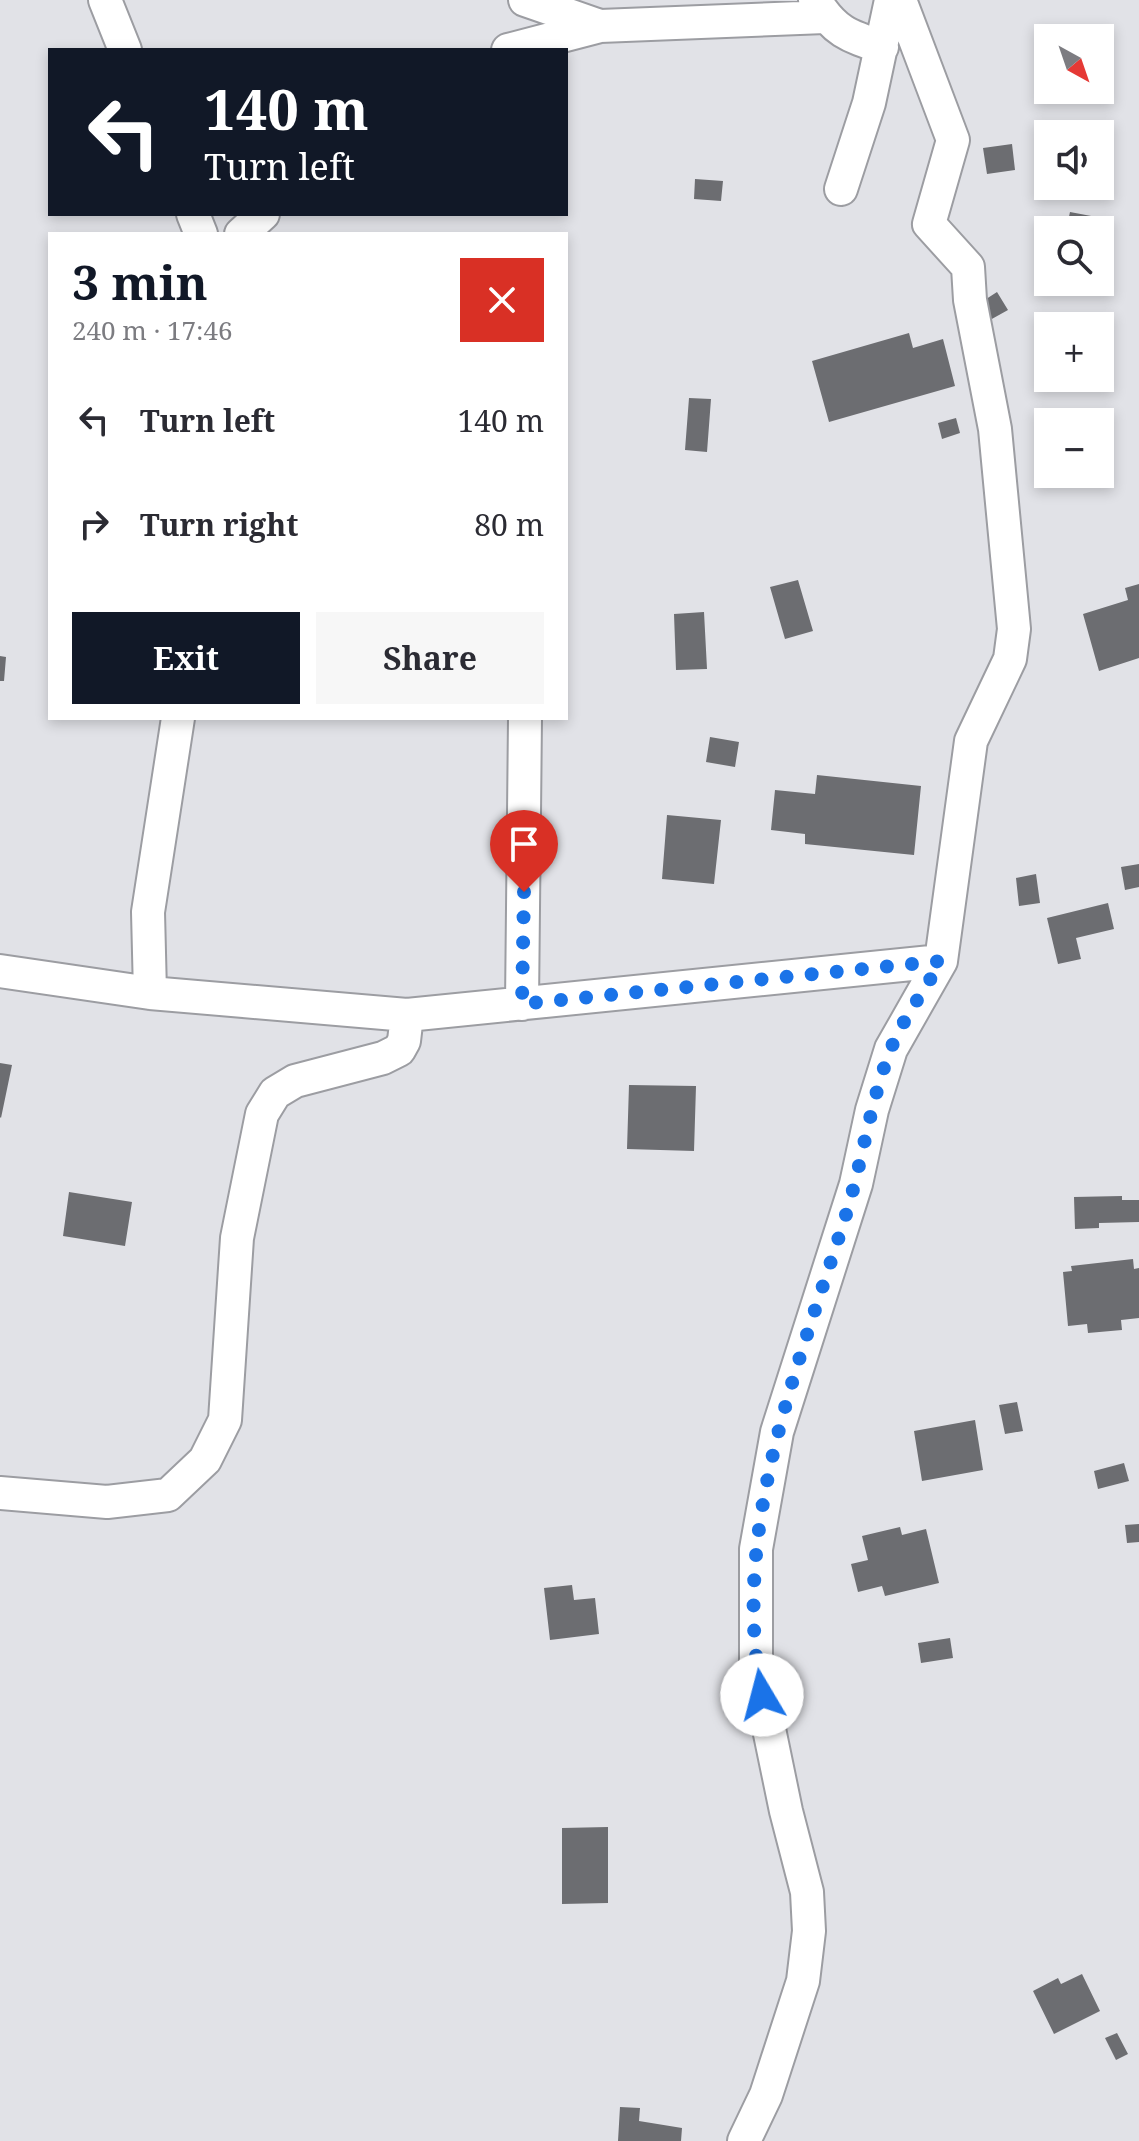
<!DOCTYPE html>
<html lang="en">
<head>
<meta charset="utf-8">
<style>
	:root { --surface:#fff; --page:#f7f7f7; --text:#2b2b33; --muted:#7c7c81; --accent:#111827 }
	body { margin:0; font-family:"Noto Serif",serif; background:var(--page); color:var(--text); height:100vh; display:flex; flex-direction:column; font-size:30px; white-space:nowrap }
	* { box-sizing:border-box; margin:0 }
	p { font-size:26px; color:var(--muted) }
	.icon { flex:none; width:44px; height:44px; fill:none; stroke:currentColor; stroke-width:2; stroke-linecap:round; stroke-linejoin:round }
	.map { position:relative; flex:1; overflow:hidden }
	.side { position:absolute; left:48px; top:232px; width:520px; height:488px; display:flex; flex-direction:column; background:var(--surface); border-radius:0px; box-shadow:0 4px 12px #0003 }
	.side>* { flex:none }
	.hud { position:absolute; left:48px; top:48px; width:520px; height:168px; border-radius:0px; box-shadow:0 4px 12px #0003; background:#111827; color:#fff; overflow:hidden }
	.needle { width:52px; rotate:140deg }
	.controls { position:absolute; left:1034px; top:24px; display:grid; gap:16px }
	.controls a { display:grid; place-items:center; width:80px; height:80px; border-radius:0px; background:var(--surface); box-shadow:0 4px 12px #0003; font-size:40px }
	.pin { position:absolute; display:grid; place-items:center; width:68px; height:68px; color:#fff; margin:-82px -34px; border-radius:50% 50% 50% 0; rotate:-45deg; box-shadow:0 0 8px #0007 }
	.pin .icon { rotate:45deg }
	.me { position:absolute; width:88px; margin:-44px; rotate:352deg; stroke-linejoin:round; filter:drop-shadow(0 0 6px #0008) }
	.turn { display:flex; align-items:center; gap:28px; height:168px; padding:0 24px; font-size:36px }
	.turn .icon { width:104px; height:104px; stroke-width:2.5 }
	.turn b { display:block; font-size:56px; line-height:68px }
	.round { display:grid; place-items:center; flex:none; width:84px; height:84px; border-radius:0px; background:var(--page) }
	.overview { display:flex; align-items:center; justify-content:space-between; height:136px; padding:0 24px }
	h1 { font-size:48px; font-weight:700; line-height:60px; color:var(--accent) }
	.button { display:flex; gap:16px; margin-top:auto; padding:16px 24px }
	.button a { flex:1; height:92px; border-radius:0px; background:var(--accent); color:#fff; font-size:32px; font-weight:700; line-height:92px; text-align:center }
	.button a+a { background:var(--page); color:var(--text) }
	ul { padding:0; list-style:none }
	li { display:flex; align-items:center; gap:24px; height:104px; padding:0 24px }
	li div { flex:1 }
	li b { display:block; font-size:30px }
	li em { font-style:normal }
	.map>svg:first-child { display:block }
	.building { fill:#6c6d71 }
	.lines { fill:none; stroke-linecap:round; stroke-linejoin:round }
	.street-casing { stroke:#9c9da2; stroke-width:36 }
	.street { stroke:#fff; stroke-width:32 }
	.route { stroke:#1a73e8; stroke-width:14; stroke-dasharray:0 25.2 }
</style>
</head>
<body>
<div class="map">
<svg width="1139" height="2141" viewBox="0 0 1139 2141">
	<rect width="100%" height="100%" fill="#e1e2e7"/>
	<path class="building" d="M1012 144 1015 170 987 174 983 148Z
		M695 179 723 181 721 201 694 199Z
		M1070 212 1107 219 1101 246 1100 230H1066Z
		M997 292 1008 310 990 320 980 303Z
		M909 333 913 348 943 339 955 386 829 422 812 361Z
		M689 398 711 399 707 452 685 450Z
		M956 418 960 433 942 439 938 423Z
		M798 580 813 631 785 639 770 587Z
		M1139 584V658L1099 671 1083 614 1128 600 1125 588Z
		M704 612 707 669 676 670 674 614Z
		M0 656 6 657 4 681H0Z
		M710 737 739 742 735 767 706 762Z
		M817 775 921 786 914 855 805 844V834L771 830 775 790 815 794Z
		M667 815 721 820 714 884 662 879Z
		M1139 864V887L1125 890 1121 867Z
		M1036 874 1040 903 1019 906 1016 878Z
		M1108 903 1114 929 1076 938 1081 959 1058 964 1047 918Z
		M0 1063 12 1065 1 1118 0 1117Z
		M629 1085 696 1086 694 1151 627 1149Z
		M69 1192 132 1202 125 1246 63 1236Z
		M1122 1196V1200H1139V1222L1099 1223V1228L1075 1229 1074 1197Z
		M1133 1259 1134 1269 1139 1268V1318L1121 1320 1122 1330 1088 1333 1087 1324 1068 1326 1063 1272 1072 1271 1071 1266Z
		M1017 1402 1023 1431 1005 1434 999 1405Z
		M975 1420 983 1470 922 1481 914 1431Z
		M1124 1463 1129 1481 1098 1489 1094 1471Z
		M1139 1524V1542L1127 1543 1125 1525Z
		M900 1527 902 1535 926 1529 939 1583 885 1596 882 1586 858 1592 851 1564 868 1560 862 1536Z
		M572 1585 574 1600 595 1598 599 1634 550 1640 544 1588Z
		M950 1638 953 1658 921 1663 918 1643Z
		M608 1827V1903L562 1904V1828Z
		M1082 1974 1100 2011 1054 2034 1033 1991 1058 1978 1061 1984Z
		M1117 2033 1128 2054 1116 2060 1105 2038Z
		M620 2107 640 2108 639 2121 682 2128 681 2141H618Z"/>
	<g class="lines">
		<g class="street-casing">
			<path id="street" d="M105 0 125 50
				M525 0 600 26
				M815 0C834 31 848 36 882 47
				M508 50 600 26 825 17
				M841 189 869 103 891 0
				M193 214 201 234
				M241 234 263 214
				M0 971 150 993 407 1015 941 961
				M150 993 148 912 178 718
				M522 1004 525 718
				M0 1493 107 1502 168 1495 205 1460 225 1420 237 1238 262 1114 275 1093 295 1081 383 1058 399 1050 404 1041 407 1015
				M744 2141 766 2095 803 1981 809 1931 807 1892 786 1811 756 1666V1549L777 1432 856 1184 872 1110 891 1049 941 961 971 741 1010 659 1014 629 995 429 970 300 968 267 929 224 953 140 900 0"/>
		</g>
		<use href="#street" class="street"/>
	</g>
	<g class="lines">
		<path class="route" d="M524 892 522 1004 941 961C925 990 902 1020 890 1051 869 1106 862 1165 844 1221 796 1373 730 1533 762 1695"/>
	</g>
</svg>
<div class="controls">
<a><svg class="needle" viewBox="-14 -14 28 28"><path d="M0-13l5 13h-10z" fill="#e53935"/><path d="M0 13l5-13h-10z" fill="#7c7c81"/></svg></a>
<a><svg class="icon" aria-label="sound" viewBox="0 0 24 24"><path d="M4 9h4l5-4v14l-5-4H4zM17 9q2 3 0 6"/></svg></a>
<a><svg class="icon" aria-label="search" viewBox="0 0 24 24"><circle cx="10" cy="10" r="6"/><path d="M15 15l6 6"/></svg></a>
<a>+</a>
<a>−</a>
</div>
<div class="pin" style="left:524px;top:892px;background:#d93025"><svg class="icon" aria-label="arrive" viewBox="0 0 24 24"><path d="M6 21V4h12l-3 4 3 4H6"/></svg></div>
<svg class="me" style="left:762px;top:1695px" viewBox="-20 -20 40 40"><circle r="19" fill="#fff"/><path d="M0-13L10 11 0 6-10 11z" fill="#1a73e8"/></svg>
<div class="hud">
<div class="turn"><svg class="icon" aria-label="left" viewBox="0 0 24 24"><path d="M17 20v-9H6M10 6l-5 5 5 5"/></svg><div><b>140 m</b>Turn left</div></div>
</div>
<section class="side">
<div class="overview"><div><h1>3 min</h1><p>240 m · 17:46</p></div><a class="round" style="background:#d93025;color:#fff"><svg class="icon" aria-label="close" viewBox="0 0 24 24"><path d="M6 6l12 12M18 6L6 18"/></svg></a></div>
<ul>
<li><svg class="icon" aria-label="left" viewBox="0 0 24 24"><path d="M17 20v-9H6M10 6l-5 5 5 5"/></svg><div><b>Turn left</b></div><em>140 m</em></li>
<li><svg class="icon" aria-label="right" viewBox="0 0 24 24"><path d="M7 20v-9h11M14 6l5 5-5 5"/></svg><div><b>Turn right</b></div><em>80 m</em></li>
</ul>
<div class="button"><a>Exit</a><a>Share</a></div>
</section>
</div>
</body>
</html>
